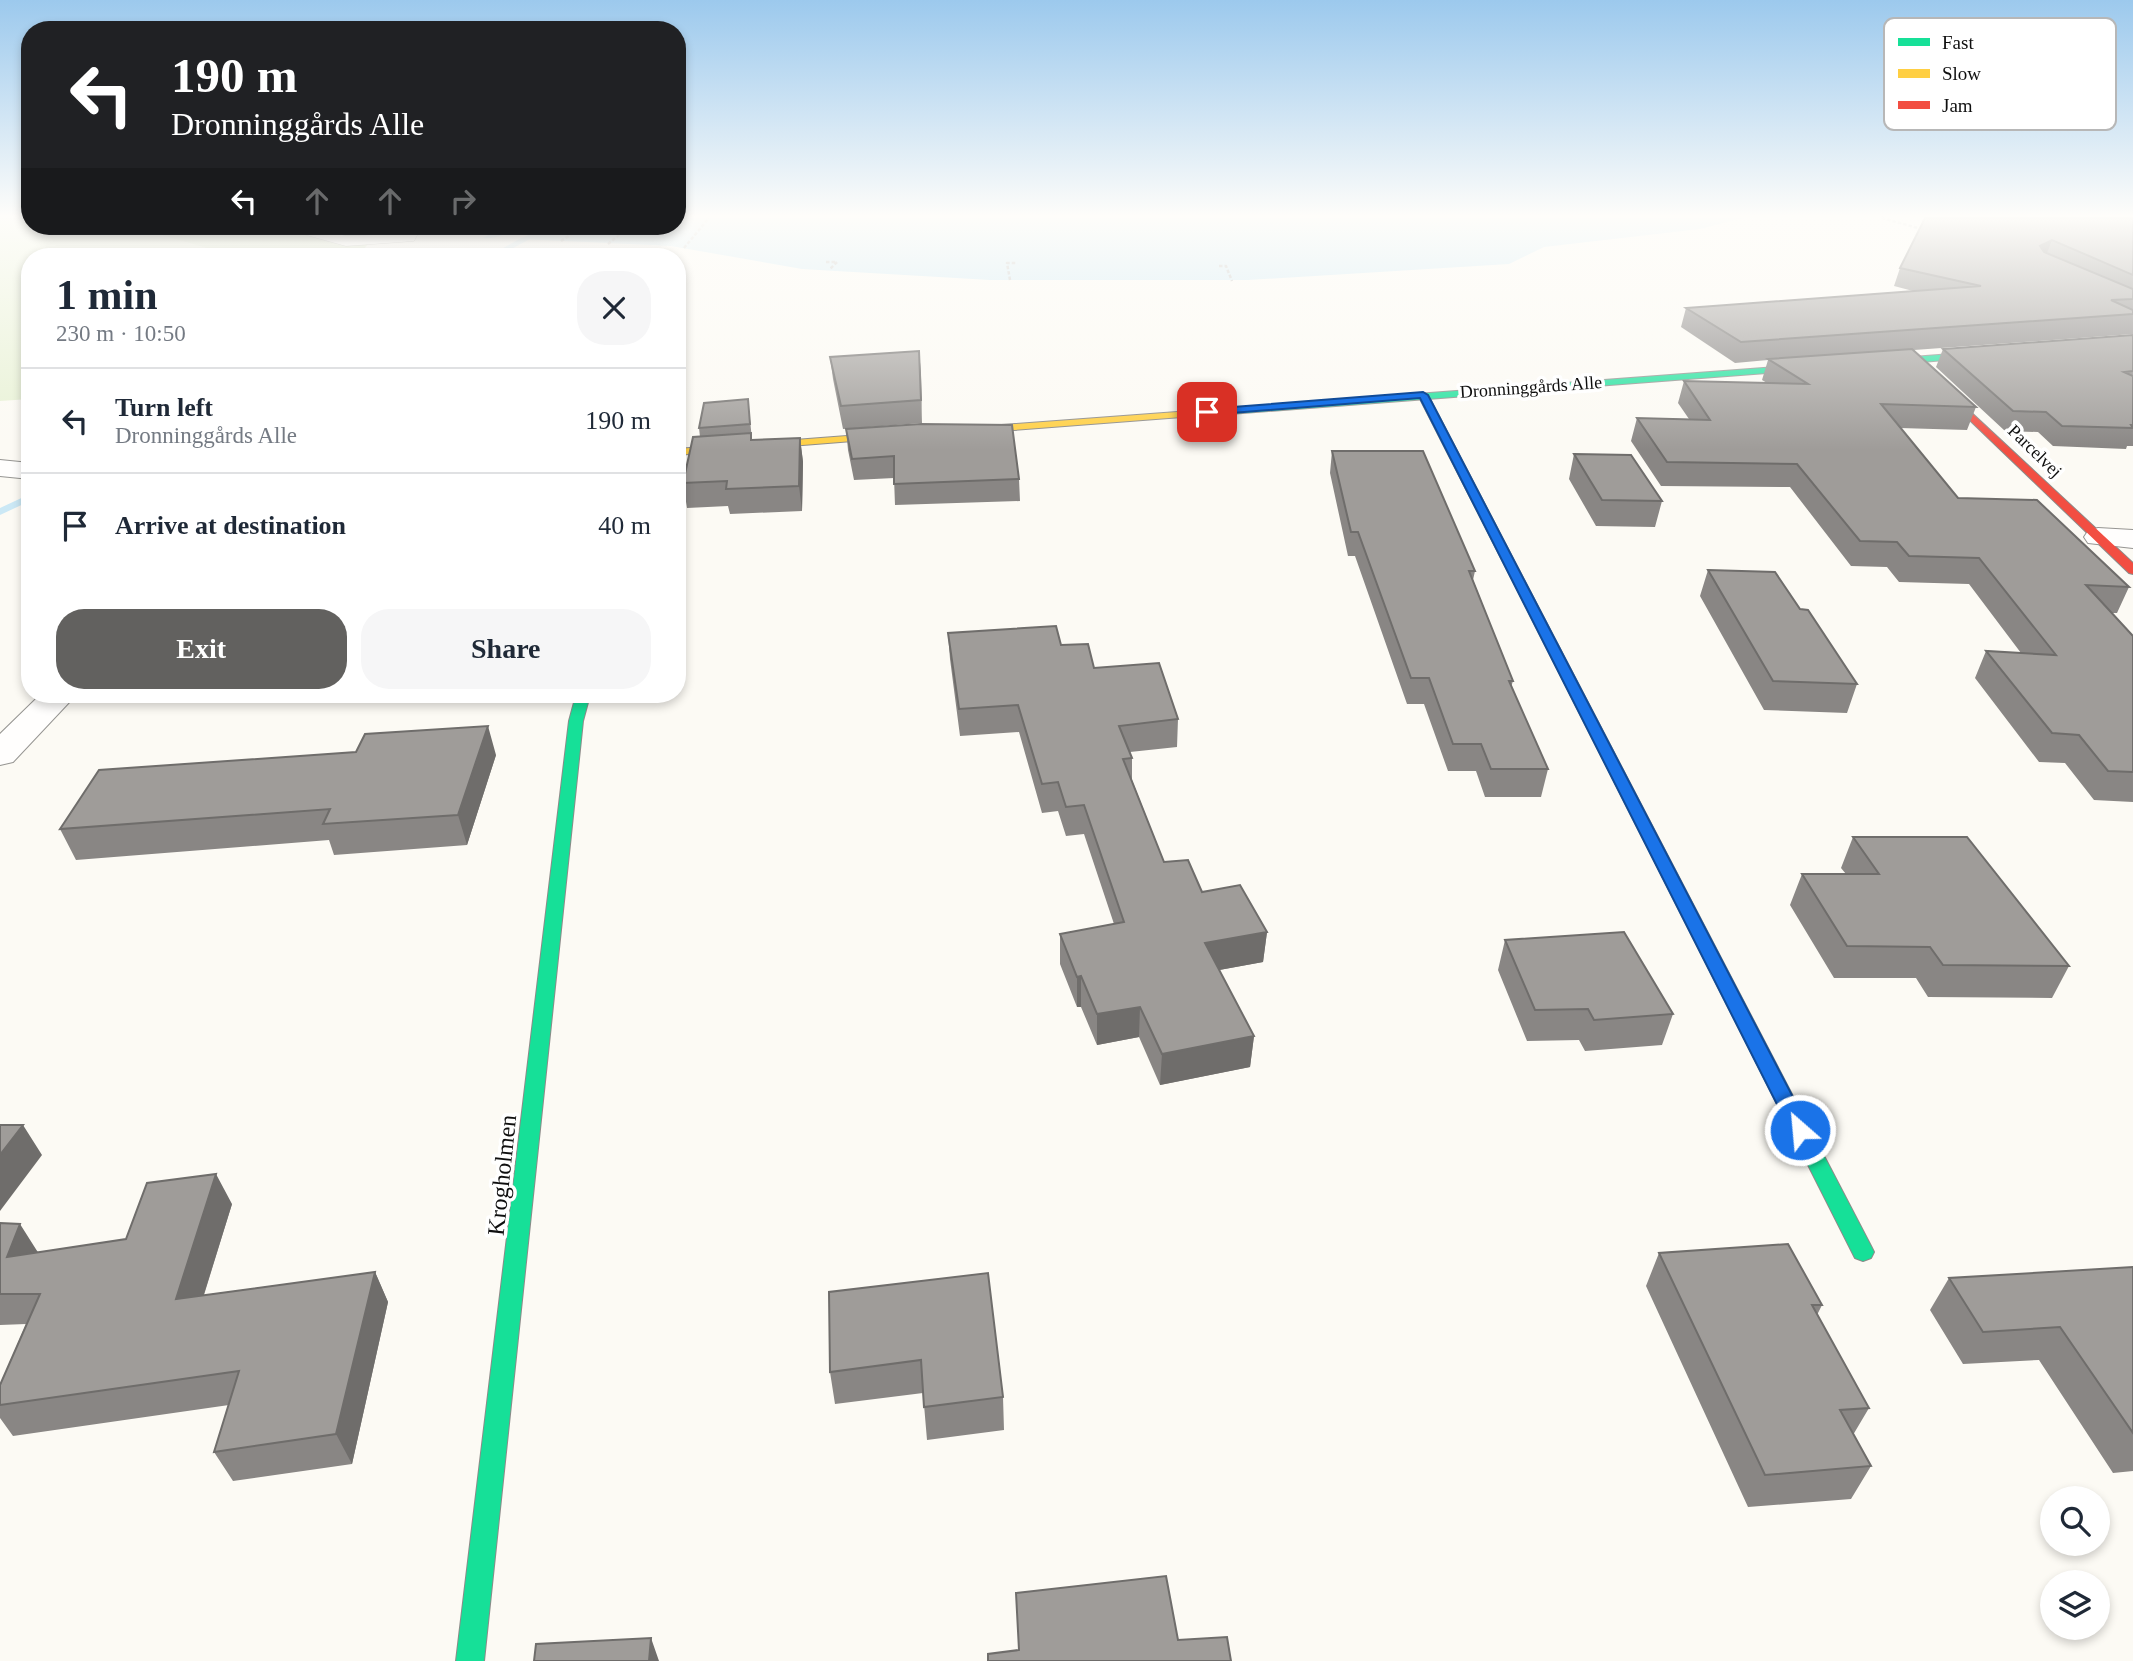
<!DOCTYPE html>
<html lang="en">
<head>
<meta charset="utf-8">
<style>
	:root { --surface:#fff; --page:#f6f6f7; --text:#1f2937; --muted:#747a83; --line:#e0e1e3; --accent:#62615f }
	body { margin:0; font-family:Georgia,serif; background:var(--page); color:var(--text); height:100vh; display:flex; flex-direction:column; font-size:26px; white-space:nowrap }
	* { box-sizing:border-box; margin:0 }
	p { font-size:23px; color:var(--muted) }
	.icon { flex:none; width:38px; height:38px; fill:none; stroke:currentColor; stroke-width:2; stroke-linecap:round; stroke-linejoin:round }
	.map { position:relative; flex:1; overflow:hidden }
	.side { position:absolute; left:21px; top:248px; width:665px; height:455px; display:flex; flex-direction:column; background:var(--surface); border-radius:28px; box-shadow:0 4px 10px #0003 }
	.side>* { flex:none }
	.banner { position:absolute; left:21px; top:21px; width:665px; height:214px; border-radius:28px; box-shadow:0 4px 10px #0003; background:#202124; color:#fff; overflow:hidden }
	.fabs { position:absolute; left:2040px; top:1486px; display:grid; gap:14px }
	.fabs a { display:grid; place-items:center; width:70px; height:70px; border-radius:50%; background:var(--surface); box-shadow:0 4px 10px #0003; font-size:35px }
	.pin { position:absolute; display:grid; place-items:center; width:60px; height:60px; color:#fff; margin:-30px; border-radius:14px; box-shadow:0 4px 10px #0006 }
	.me { position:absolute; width:77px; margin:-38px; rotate:333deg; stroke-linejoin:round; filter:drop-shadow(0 0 5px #0008) }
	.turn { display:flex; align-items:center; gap:24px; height:147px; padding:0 35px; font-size:32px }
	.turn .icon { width:91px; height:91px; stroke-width:2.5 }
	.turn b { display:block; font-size:49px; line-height:60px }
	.lanes { display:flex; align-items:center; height:66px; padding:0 35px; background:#0003; justify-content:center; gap:35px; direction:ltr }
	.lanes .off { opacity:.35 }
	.round { display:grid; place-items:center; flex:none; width:74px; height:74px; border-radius:28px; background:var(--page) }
	.head { display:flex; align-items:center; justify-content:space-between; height:119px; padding:0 35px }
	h1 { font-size:42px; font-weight:600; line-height:52px }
	.button { display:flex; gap:14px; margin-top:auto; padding:14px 35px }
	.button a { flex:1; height:80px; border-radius:28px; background:var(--accent); color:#fff; font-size:28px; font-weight:600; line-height:80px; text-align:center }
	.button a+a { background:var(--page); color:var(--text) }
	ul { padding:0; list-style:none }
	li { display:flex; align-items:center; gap:21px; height:105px; padding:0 35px; border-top:2px solid var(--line) }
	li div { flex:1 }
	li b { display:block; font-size:26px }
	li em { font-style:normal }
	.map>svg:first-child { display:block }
	.green { fill:#e7f1d4 }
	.forest { fill:#d8e8c2 }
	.water { fill:#cbe8f5 }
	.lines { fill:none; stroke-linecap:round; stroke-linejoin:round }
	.stream { fill:#cbe8f5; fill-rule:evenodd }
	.lane-casing { stroke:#969592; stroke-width:1 }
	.street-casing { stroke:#969592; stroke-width:2 }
	.fast-casing { stroke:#8c8b89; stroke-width:2 }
	.slow-casing { stroke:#8c8b89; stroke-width:2 }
	.jam-casing { stroke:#8c8b89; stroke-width:2 }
	.path { stroke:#b9b9b8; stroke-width:2.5; stroke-dasharray:3.5 2; stroke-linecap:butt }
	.lane { fill:#fffefd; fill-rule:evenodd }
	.street { fill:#fffefd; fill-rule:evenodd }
	.fast { fill:#16e098; fill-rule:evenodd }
	.slow { fill:#ffcf43; fill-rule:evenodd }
	.jam { fill:#f24e42; fill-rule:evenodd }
	.wall { fill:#898684 }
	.shaded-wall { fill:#6f6d6b }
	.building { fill:#9f9c99; stroke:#6f6d6b; stroke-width:2 }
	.route { fill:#1a73e8; stroke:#114b97; stroke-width:2 }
	.labels { text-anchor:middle; stroke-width:7; stroke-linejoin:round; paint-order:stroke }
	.far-street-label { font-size:18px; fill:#0f0f0f; stroke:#fff }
	.near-street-label { font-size:24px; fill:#0f0f0f; stroke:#fff }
	.key { fill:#fff; stroke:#b7b7b7; stroke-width:2 }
	.key-label { font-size:19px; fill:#0f0f0f }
</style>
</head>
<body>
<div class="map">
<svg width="2133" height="1661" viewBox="0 0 2133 1661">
	<rect width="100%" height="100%" fill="#fcfaf4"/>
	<path class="green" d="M0 218H30V226H130L237 257H30V399L0 401Z"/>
	<path class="forest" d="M130 226H352L372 239 364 249 366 257H237Z"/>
	<path class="water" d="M677 218H1743L1700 229 1544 247 1509 264 1248 280H990L802 269 671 246 521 239 539 229C510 224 507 240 483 238L505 226H677Z"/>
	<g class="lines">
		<path class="stream" d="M523 237 530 239 496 257H487Z
			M30 494V501L0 515V508Z"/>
		<g class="lane-casing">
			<path id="lane" d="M283 226H306L346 236 404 234 408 226H422L414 241 346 246 285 229Z"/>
		</g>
		<g class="street-casing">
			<path id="street" d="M0 460 30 463V479L0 476Z
				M2098 528 2133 530V548L2088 543 2084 537 2088 531Z
				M40 695H76L13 762 0 765V734Z"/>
		</g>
		<g class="fast-casing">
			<path id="fast" d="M1991 351 1996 354 1994 356 1873 366 1868 363 1873 360Z
				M1816 364 1819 365V369L1204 416 1199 413 1204 410Z
				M1526 591 1532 595 1871 1246 1874 1252 1871 1258 1863 1261 1855 1258 1520 595Z
				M576 695H590L583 721 484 1661H456L569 721Z"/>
		</g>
		<g class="slow-casing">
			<path id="slow" d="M1204 410 1208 411V415L962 434 957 431 962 428Z
				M899 432 903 433V437L677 455V449Z"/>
		</g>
		<g class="jam-casing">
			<path id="jam" d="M1933 377 2133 563V574L2129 573 1930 382 1928 380Z
				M1423 392 1428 395 1532 595 1530 598 1526 599 1520 595 1418 395Z"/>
		</g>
		<path class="path" d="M1882 218 1925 230
			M561 241 578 230
			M608 244 629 227H635
			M684 248 709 218
			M826 262H837L830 269
			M1219 266H1226L1232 281
			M1010 280 1007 263H1016"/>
		<use href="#lane" class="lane"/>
		<use href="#street" class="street"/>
		<use href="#fast" class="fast"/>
		<use href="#slow" class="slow"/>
		<use href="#jam" class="jam"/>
	</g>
	<path class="wall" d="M2133 218V334L1914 350 1976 407 1967 430 1900 428 1958 498 2129 587 2117 613H2111L2133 636V802L2094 800 2065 763 2039 762 1975 678 1986 651 2021 653 1969 584 1899 582 1887 567 1851 566 1790 487 1661 486 1631 441 1637 418 1689 419 1678 403 1684 381 1767 383 1762 380 1768 360 1735 363 1681 327 1686 308 1913 291 1894 286 1900 268Z
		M2133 335V446H2127L2126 449 2053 446 2038 432 2005 431 1936 367 1943 349Z
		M919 351 922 423 843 429 833 379 830 357Z
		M748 399 752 440 800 438 803 462 802 511 730 514 728 506 687 508 683 483 700 437 699 428Z
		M846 429 1019 479 1020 501 895 505 894 478 854 480 848 450Z
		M1332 451 1475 571 1473 580 1513 681 1511 687 1548 769 1541 797H1485L1476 771H1448L1424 704H1407L1355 556H1348L1330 473Z
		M1574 454 1662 501 1655 527 1596 526 1569 479Z
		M1708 570 1800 609 1857 684 1847 713 1764 710 1700 596Z
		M948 633 1061 645 1094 668 1178 719 1177 747 1130 752 1132 758V780L1164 862 1202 892 1267 932 1263 962 1219 970 1254 1036 1250 1067 1160 1085 1139 1037 1097 1045 1081 1007H1077L1060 964V934L1114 924 1084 834 1066 836 1058 811 1042 813 1019 732 960 736 950 659Z
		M496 755 467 845 334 855 329 840 76 860 60 829Z
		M1853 837 2069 966 2052 998 1928 997 1916 978H1834L1790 905 1802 874H1846L1841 868Z
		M1505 940 1673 1014 1662 1045 1585 1051 1579 1040 1527 1041 1498 970Z
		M232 1204 204 1295 375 1272 388 1302 352 1464 233 1481 214 1452 229 1405 13 1436 0 1418V1385L26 1324 0 1325V1223L38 1252 126 1239Z
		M1659 1253 1822 1305 1817 1315 1869 1408 1853 1435 1871 1466 1851 1499 1748 1507 1646 1286Z
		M2133 1267V1471L2113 1473 2039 1360 1963 1364 1930 1310 1949 1278Z
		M829 1292 1003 1397 1004 1430 927 1440 923 1393 835 1404 830 1372Z"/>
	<path class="shaded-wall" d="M2052 240 2045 258 2040 246Z
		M919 351 921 373 922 423 921 400Z
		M800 438 803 462 802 511 799 486Z
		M488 726 496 755 467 845 458 815Z
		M1267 932 1263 962 1203 973 1205 943Z
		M1081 976V1007H1077V977Z
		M1140 1007 1139 1037 1097 1045V1014Z
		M1254 1036 1250 1067 1160 1085 1162 1054Z
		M23 1125 42 1155 0 1211V1155Z
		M216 1174 232 1204 193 1329 176 1299Z
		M20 1224 39 1254 7 1257Z
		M375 1272 388 1302 352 1464 336 1434Z
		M651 1638 659 1661H649Z"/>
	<path class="building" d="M1925 218H2133V275L2052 240 2040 246 2044 252 2133 289V299L2111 300 2133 310V314L1741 342 1686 308 1981 286 1900 268Z
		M2133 335V371L2124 372 2133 376V425H2131L2133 428 2062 426 2046 412 2013 411 1943 349Z
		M1912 349 1976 407 1881 404 1958 498 2037 500 2129 587 2086 585 2133 636V772L2108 771 2079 735 2052 733 1986 651 2056 655 1979 558 1909 556 1897 542 1860 541 1797 464 1667 462 1637 418 1710 420 1684 381 1808 384 1768 359Z
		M919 351 921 400 841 406 830 357Z
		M748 399 750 424 699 428 704 403Z
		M921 424 1012 425 1019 479 894 484V456L852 459 846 429Z
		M751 433V440L800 438 799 486 726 489 727 481 683 483 693 437Z
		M1332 451H1423L1475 571H1469L1513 681H1509L1548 769H1491L1481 744H1453L1429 678H1411L1358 532H1351Z
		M1574 454 1631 455 1662 501 1602 500Z
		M1708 570 1775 572 1800 609 1808 610 1857 684 1773 681Z
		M1056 626 1061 645 1088 644 1094 668 1159 663 1178 719 1119 726 1132 758 1123 759 1164 862 1188 860 1202 892 1240 885 1267 932 1205 943 1254 1036 1162 1054 1140 1007 1097 1014 1081 976 1077 977 1060 934 1124 922 1084 805 1066 807 1058 782 1042 784 1018 705 959 709 948 633Z
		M488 726 458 815 323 824 330 809 60 829 99 770 356 752 365 734Z
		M1853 837H1967L2069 966 1943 965 1930 947 1847 946 1802 874H1879Z
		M1624 932 1673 1014 1594 1020 1588 1009 1535 1010 1505 940Z
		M0 1125H23L0 1155Z
		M216 1174 176 1299 375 1272 336 1434 214 1452 239 1371 0 1405V1385L40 1294H0V1223L20 1224 7 1257 126 1239 147 1183Z
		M1788 1244 1822 1305H1812L1869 1408 1840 1410 1871 1466 1765 1475 1659 1253Z
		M2133 1267V1433L2060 1327 1983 1332 1949 1278Z
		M988 1273 1003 1397 924 1407 921 1360 830 1372 829 1292Z
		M1166 1576 1178 1640 1227 1637 1231 1661H988V1654L1019 1650 1016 1593Z
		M651 1638 649 1661H534L536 1644Z"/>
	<linearGradient id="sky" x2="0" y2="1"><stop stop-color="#9cc9ed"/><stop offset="0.48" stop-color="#fefdfa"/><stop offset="1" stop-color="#fefdfa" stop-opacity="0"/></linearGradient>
	<rect width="2133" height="450" fill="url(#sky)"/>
	<path class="route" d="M1423 392 1428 395 1810 1130 1807 1135 1800 1137 1793 1135 1790 1130 1420 398 1207 415 1202 412 1207 409Z"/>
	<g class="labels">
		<g class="far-street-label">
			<text transform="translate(1531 387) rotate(-4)" y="6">Dronninggårds Alle</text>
			<text transform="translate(2035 451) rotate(44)" y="6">Parcelvej</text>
		</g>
		<g class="near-street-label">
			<text transform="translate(502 1175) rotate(-84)" y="8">Krogholmen</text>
		</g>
	</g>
	<rect x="1884" y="18" width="232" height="112" rx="10" class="key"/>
	<rect x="1898" y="38" width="32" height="8" fill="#16e098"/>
	<rect x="1898" y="69" width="32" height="9" fill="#ffcf43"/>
	<rect x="1898" y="101" width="32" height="8" fill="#f24e42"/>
	<g class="key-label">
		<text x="1942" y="49">Fast</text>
		<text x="1942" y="80">Slow</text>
		<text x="1942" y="112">Jam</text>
	</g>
</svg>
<div class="fabs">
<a><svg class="icon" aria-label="search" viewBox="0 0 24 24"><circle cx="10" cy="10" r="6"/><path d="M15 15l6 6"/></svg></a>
<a><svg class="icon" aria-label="layers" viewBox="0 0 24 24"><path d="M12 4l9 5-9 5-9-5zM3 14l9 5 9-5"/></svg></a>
</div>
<div class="pin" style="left:1207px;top:412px;background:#d93025"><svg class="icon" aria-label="arrive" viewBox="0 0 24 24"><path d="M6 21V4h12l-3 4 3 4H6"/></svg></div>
<svg class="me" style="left:1800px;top:1130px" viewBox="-20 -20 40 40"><circle r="17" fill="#1a73e8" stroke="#fff" stroke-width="3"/><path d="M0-11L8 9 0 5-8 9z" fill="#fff"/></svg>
<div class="banner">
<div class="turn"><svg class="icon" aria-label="left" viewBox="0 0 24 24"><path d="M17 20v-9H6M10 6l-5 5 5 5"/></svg><div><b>190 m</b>Dronninggårds Alle</div></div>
<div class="lanes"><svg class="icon" aria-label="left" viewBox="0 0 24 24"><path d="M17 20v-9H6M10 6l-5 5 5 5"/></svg><svg class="icon off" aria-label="ahead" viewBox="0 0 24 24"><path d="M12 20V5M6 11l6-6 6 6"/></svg><svg class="icon off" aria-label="ahead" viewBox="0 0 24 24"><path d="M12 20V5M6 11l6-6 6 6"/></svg><svg class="icon off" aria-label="right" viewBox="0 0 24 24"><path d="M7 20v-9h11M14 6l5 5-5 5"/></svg></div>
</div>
<section class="side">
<div class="head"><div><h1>1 min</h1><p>230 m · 10:50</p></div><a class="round"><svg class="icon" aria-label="close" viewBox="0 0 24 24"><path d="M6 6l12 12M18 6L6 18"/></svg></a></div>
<ul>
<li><svg class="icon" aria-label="left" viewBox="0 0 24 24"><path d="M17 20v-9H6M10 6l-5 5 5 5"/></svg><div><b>Turn left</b><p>Dronninggårds Alle</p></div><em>190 m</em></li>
<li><svg class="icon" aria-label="arrive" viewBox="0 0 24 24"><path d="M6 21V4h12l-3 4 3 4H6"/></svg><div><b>Arrive at destination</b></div><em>40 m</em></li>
</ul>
<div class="button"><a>Exit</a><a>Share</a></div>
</section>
</div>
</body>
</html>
